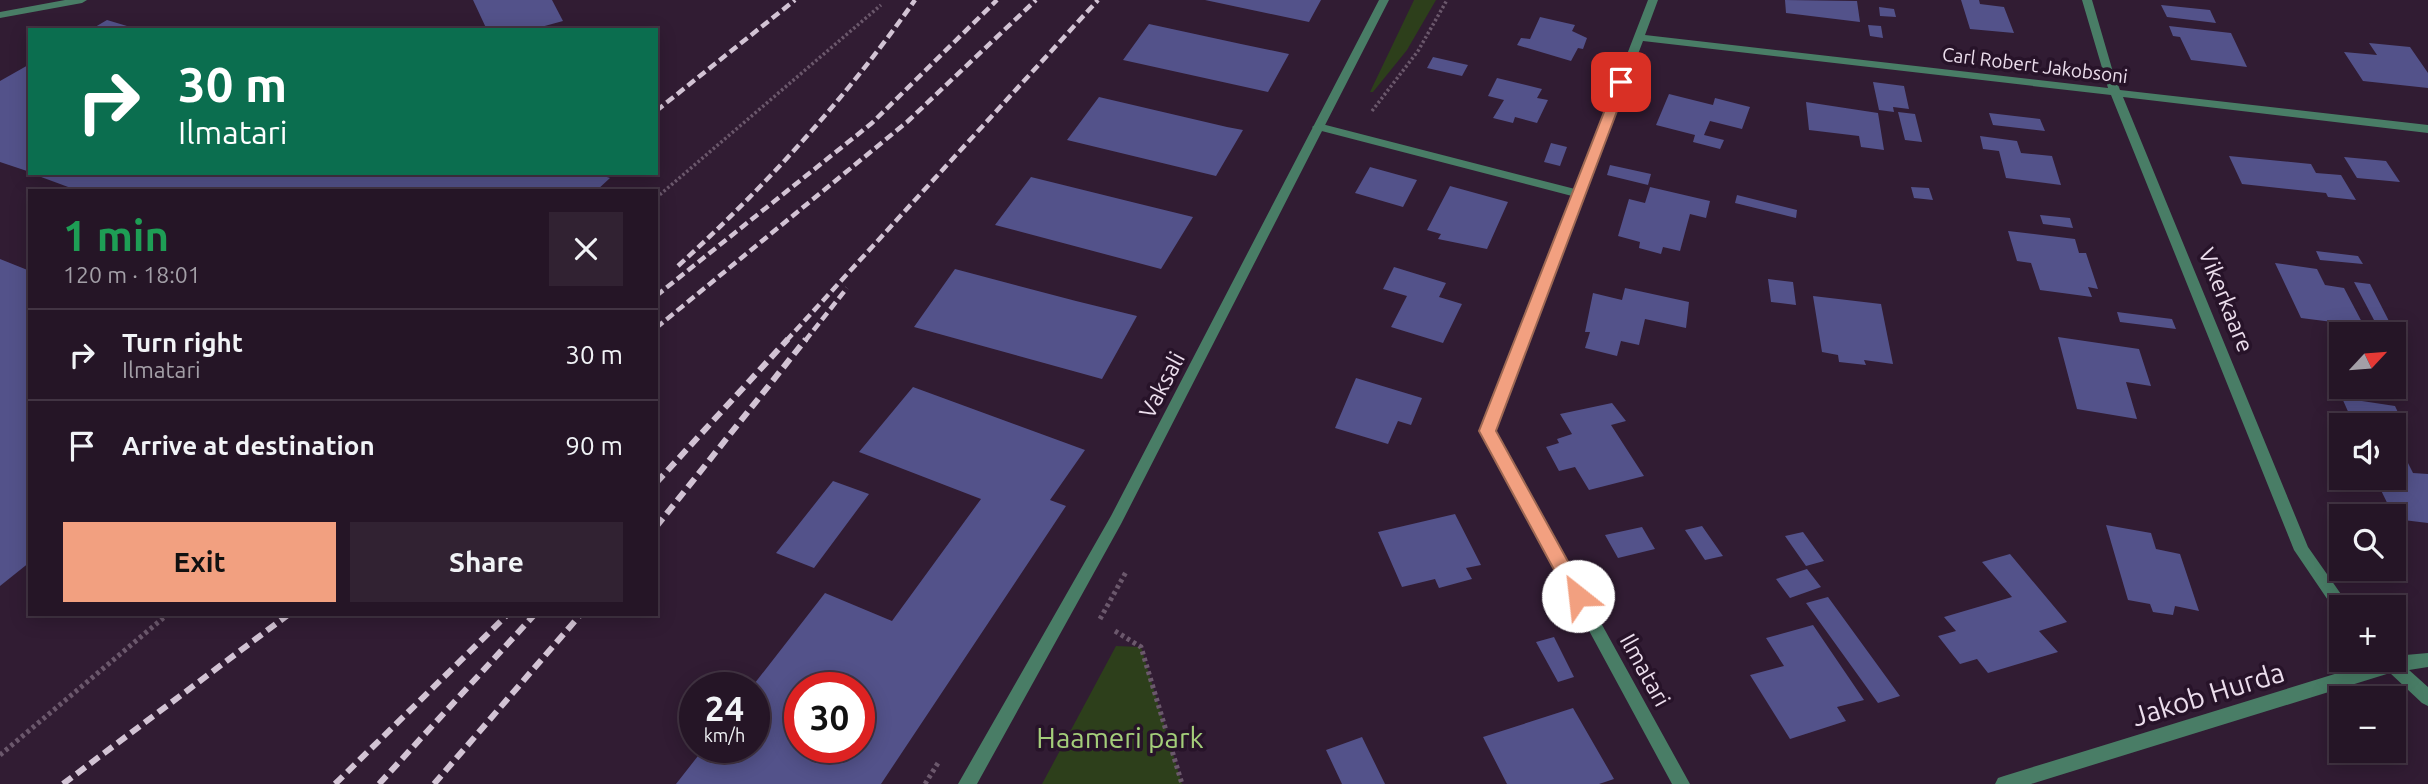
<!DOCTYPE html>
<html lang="en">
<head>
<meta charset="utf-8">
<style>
	:root { --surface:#251526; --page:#312232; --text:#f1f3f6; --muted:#a39fa7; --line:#423443; --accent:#f2a080 }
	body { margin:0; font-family:Ubuntu,sans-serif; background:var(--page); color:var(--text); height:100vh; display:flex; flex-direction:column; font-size:26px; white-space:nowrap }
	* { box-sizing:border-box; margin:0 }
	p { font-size:23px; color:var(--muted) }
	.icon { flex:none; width:38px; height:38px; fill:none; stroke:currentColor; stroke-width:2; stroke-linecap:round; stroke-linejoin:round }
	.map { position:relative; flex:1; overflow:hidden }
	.drawer { position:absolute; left:28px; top:189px; width:630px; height:427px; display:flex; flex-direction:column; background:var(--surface); border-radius:0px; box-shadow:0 4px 18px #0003,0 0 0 2px var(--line) }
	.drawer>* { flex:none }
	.guide { position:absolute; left:28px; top:28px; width:630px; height:147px; border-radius:0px; box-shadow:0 4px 18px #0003,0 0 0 2px var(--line); background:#0b6e4f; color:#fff; overflow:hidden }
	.needle { width:46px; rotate:64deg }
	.fabs { position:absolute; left:2329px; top:322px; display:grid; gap:14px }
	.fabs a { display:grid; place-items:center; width:77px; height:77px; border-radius:0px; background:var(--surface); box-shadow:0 4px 18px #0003,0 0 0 2px var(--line); font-size:35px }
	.speed { position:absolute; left:679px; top:672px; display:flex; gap:14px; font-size:35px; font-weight:700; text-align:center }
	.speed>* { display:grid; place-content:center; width:91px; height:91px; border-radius:50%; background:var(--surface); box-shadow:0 4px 18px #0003,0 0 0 2px var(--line); line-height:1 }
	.speed small { font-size:18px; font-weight:400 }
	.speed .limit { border:10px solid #d22; background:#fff; color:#111 }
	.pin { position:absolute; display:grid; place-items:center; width:60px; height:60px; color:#fff; margin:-30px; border-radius:14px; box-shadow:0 4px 10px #0006 }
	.me { position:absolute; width:77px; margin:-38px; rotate:331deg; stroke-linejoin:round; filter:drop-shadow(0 0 5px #0008) }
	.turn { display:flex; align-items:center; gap:24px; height:147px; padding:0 35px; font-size:32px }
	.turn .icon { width:91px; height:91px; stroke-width:2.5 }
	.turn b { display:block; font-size:49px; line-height:60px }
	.round { display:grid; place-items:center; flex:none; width:74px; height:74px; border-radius:0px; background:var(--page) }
	.summary { display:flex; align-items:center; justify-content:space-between; height:119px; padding:0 35px }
	h1 { font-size:42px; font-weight:600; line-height:52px; color:#1e9e55 }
	.cta { display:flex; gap:14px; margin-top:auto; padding:14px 35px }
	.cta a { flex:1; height:80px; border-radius:0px; background:var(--accent); color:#111; font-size:28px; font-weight:600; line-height:80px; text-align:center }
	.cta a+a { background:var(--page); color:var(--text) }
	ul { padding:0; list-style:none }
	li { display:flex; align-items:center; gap:21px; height:91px; padding:0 35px; border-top:2px solid var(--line) }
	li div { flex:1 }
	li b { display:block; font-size:26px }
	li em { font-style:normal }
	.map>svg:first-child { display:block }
	.green { fill:#2d3f1b }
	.building { fill:#53528a; fill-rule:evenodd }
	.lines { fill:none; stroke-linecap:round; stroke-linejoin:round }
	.path-far1 { stroke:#6b586c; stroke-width:3.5; stroke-dasharray:2.5 2.5; stroke-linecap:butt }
	.path { stroke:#6b586c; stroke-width:5; stroke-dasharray:3.5 3.5; stroke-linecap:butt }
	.service { fill:#497d66; fill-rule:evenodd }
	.minor { fill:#497d66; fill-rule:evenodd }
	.tertiary { fill:#497d66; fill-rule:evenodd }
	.rail-far1 { stroke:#d2c3d4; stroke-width:4.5; stroke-dasharray:9 4.5; stroke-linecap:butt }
	.rail { stroke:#d2c3d4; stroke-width:6; stroke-dasharray:11 6; stroke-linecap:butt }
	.route { fill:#f2a080; stroke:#9d6853; stroke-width:2 }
	.labels { text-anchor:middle; stroke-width:7; stroke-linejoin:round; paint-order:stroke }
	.far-street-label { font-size:19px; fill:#ecdeed; stroke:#271329 }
	.street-label { font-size:23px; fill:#ecdeed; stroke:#271329 }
	.near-street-label { font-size:28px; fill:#ecdeed; stroke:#271329 }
	.near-park-label { font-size:28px; fill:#a4ce7a; stroke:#271329 }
</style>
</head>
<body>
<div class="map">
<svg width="2428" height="784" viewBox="0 0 2428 784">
	<rect width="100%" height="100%" fill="#311c33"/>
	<path class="green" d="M1414 0H1436L1407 50 1373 92H1370Z
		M1116 646 1141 647 1182 784H1042Z"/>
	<path class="building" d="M473 0H552L563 21 530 30H487Z
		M1205 0H1321L1309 22Z
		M1785 0 1857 1 1860 22 1786 13Z
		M1961 0H1979L1980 4 2004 7 2014 33 1970 29Z
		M2161 5 2210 10 2216 23 2167 17Z
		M1879 7 1894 9 1896 17 1880 16Z
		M1540 17 1575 25 1572 31 1587 38 1583 49 1578 48 1571 61 1517 45 1521 38 1530 39Z
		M107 20 137 29V30H90Z
		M1149 24 1241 44 1289 54 1268 92 1123 60Z
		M1868 25 1881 26 1883 38 1870 36Z
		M2169 26 2231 33 2247 67 2191 60 2180 37 2173 36Z
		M2369 43 2410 47 2428 73V88L2363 81 2344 52 2377 55Z
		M1433 57 1468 65 1462 76 1427 68Z
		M30 64V172L0 162V81Z
		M1497 78 1542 89 1537 98 1548 100 1537 123 1515 117 1513 123 1493 118 1504 100 1488 96Z
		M1873 82 1904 86 1909 109 1893 107 1894 112 1879 110Z
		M1669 94 1713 105 1715 98 1750 107 1742 129 1710 121 1704 135 1724 140 1720 149 1693 142 1695 135 1656 125Z
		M1099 97 1227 127 1243 130 1216 176 1067 140Z
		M1806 102 1878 113 1884 150 1861 147 1859 136 1809 130Z
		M1898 112 1915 114 1922 142 1905 140Z
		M1989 113 2040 119 2045 131 1993 125Z
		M1980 136 2017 141 2021 153 2052 156 2061 185 2006 178 1999 151 1983 149Z
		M1551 143 1567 147 1560 166 1544 162Z
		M2229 156 2311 164 2316 173 2341 175 2356 200 2328 197 2326 193 2242 184Z
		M2344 157 2386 161 2400 182 2357 178Z
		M1610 165 1651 174 1648 185 1607 175Z
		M1370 167 1417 180 1403 207 1355 193Z
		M594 173 610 178 596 191H79L33 174Z
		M1031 177 1140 204 1193 217 1161 269 995 225Z
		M1450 186 1508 202 1487 249 1438 239 1441 234 1427 230Z
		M1650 187 1710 201 1706 218 1690 214 1680 251 1663 247 1661 254 1639 248 1640 242 1618 236 1629 199 1645 203Z
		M1911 187 1929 188 1933 200 1914 198Z
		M1737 195 1797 210 1796 218 1735 203Z
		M2040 215 2070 218 2073 228 2043 224Z
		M2008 231 2075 239 2079 253H2086L2098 289 2088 287 2092 297 2040 290 2031 263 2017 261Z
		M2316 251 2358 256 2363 264 2320 260Z
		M0 259 30 271V562L0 586Z
		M2275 263 2317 269 2325 285 2344 288 2364 326 2301 318Z
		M1394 267 1446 283 1439 297 1462 304 1443 343 1391 327 1407 296 1383 289Z
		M955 269 1076 301 1137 316 1102 379 914 327Z
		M1768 279 1793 282 1796 305 1771 302Z
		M2354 282 2370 284 2390 323 2374 320Z
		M1625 288 1689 302 1686 328 1645 319 1639 345 1621 341 1617 356 1585 348 1590 332H1585L1593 293 1622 300Z
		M1813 296 1881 304 1893 364 1864 360 1866 365 1839 362 1838 355 1822 352Z
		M2117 312 2172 319 2176 329 2120 322Z
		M2058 337 2139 349 2151 386 2126 382 2137 419 2077 409Z
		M1356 378 1422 398 1411 425 1398 421 1388 444 1335 428Z
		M913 387 1085 450 1050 500 1066 506 881 784H676L705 747H754V688H751L825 593 892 621 981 499 859 452ZM800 688H859V747H800Z
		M2342 398 2395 406 2404 425 2350 416Z
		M1612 403 1626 421 1611 425 1644 476 1589 490 1575 467 1559 471 1546 447 1559 443 1557 439 1572 434 1560 414Z
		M2394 452 2403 453 2413 473 2428 474V523L2395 519 2375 478H2394Z
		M833 481 869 494 814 568 776 553Z
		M1455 514 1481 565 1466 568 1472 579 1439 588 1435 579 1402 587 1378 532Z
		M2106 525 2151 533 2156 549 2180 554 2199 611 2175 606 2173 615 2153 612 2150 604 2128 600Z
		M1702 526 1723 556 1705 560 1685 530Z
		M1642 527 1655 549 1618 558 1605 535Z
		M1803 532 1824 561 1806 566 1785 536Z
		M2010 554 2067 622 2039 631 2058 652 1988 673 1977 659 1960 664 1938 636 1956 631 1944 617 2012 597 1982 562Z
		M1807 569 1821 587 1790 598 1776 579Z
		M1828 597 1900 696 1878 703 1806 603Z
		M1813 625 1864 700 1837 707 1846 721 1790 739 1750 675 1784 666 1766 638Z
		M1554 637 1574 677 1558 682 1536 642Z
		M1573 708 1614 779 1599 784H1507L1483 737Z
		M1362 737 1385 784H1342L1326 750Z"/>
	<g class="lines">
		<path class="path-far1" d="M1372 111 1418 51 1447 0
			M656 198 881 5"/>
		<path class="path" d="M1100 619 1126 572
			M1115 631 1141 647 1182 784
			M0 755 168 614
			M925 784 938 763"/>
		<path class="service" d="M65 0H87L82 3 0 18V12Z"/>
		<path class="minor" d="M1648 0H1658L1645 35 2108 88 2082 0H2092L2113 72 2120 90 2428 125V133L2123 97 2308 547 2350 607H2342V614L2336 612 2294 550 2111 95 1643 41 1495 431 1690 784H1672L1481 431 1572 196 1314 129 1312 127 1318 123 1575 189Z
			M2428 653V667L2409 670 2428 687V706L2422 703 2390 673 2031 784H1995L1998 778 2004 776 2380 660H2394V656Z"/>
		<path class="tertiary" d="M1379 0H1389L1121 524 977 784H958L1111 516Z"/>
		<path class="rail-far1" d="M656 111 795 0
			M678 266C767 185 846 98 915 0
			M656 296 872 123 997 0
			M656 328 907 122 1036 0
			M786 341 1098 0
			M805 341 847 288"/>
		<path class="rail" d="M656 483 788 339
			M656 527 806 339
			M63 784 289 614
			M335 784 508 614
			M379 784 535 614
			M434 784 581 614"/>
	</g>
	<path class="route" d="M1617 79 1628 82 1496 431 1587 596 1578 603 1571 601 1479 431Z"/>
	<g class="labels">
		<g class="far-street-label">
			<text transform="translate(2035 65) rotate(7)" y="7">Carl Robert Jakobsoni</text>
		</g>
		<g class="street-label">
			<text transform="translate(2226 300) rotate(68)" y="8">Vikerkaare</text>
			<text transform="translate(1162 385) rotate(-62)" y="8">Vaksali</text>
			<text transform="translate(1645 670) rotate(61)" y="8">Ilmatari</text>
		</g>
		<g class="near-street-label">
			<text transform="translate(2208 694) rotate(-17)" y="10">Jakob Hurda</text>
		</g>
		<g class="near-park-label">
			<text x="1120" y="748">Haameri park</text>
		</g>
	</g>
</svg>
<div class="fabs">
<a><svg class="needle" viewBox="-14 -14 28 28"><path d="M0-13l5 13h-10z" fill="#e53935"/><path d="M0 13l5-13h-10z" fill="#a39fa7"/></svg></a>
<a><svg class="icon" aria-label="sound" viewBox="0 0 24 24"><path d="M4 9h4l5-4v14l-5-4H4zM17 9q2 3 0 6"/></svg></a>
<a><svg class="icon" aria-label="search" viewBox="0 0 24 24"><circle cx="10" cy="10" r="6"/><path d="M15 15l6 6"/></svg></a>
<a>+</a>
<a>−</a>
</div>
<div class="speed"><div>24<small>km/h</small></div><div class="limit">30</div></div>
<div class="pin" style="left:1621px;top:82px;background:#d93025"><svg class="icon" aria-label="arrive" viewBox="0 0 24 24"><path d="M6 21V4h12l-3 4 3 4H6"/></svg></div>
<svg class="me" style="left:1578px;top:596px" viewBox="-20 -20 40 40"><circle r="19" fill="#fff"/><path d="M0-13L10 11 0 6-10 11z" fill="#f2a080"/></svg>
<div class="guide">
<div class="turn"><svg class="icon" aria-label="right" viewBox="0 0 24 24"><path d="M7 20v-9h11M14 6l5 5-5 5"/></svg><div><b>30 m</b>Ilmatari</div></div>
</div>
<section class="drawer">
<div class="summary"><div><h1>1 min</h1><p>120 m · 18:01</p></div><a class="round"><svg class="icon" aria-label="close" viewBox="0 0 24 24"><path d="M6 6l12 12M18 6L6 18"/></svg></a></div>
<ul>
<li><svg class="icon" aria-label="right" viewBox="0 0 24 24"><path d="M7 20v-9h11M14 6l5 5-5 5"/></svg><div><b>Turn right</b><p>Ilmatari</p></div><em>30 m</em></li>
<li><svg class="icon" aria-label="arrive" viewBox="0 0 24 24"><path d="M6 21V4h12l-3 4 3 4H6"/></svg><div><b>Arrive at destination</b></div><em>90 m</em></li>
</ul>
<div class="cta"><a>Exit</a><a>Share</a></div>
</section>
</div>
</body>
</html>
